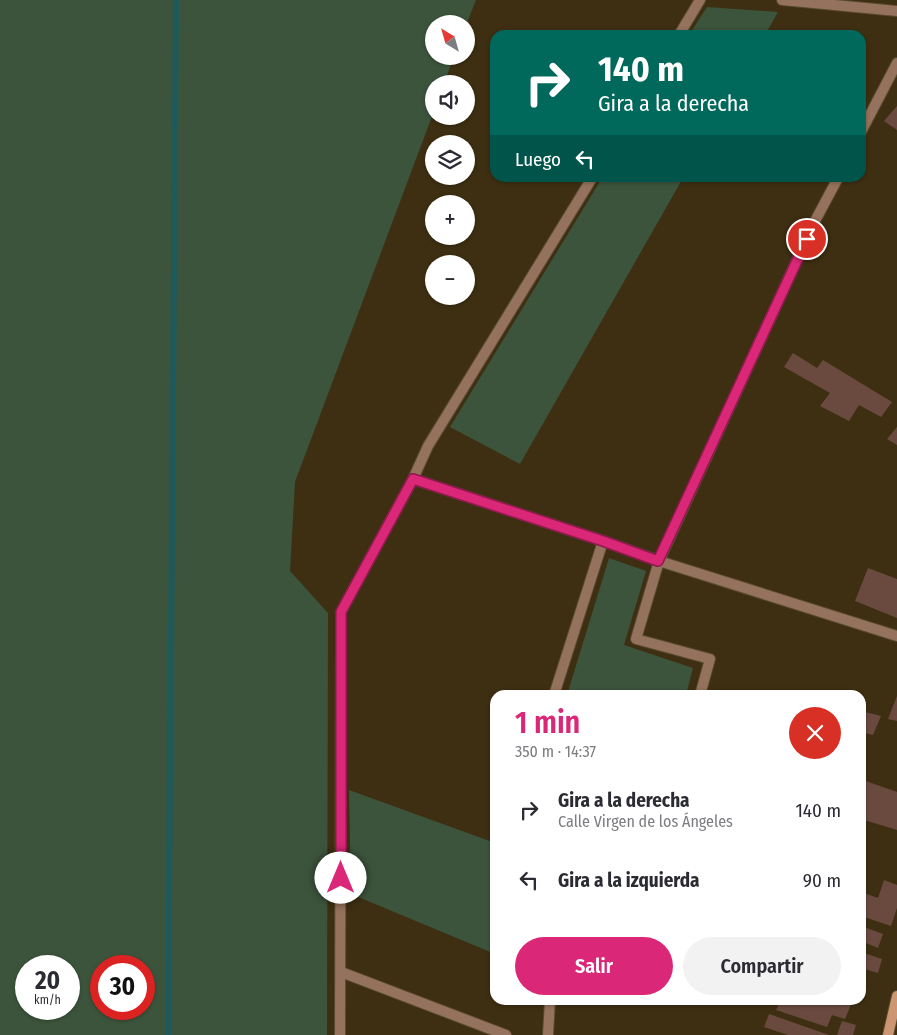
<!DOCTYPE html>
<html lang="es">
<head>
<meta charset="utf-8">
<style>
	:root { --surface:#fff; --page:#f2f2f3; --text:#2b2b33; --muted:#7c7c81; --accent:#db2777 }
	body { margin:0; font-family:"Fira Sans Condensed",sans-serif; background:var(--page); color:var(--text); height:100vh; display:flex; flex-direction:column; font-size:19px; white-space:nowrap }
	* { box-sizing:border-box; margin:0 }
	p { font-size:16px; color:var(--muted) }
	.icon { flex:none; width:28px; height:28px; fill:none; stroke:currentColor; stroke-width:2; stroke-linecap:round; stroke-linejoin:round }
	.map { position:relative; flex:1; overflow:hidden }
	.details { position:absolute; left:490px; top:690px; width:376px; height:315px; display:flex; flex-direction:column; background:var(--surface); border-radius:15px; box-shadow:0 1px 4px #0004 }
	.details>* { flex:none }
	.guide { position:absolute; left:490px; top:30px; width:376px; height:152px; border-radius:15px; box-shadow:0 1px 4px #0004; background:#00695c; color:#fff; overflow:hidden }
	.needle { width:32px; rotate:323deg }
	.tools { position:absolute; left:425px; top:15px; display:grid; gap:10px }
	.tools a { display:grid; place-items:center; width:50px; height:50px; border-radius:50%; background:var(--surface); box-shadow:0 1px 4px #0004; font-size:25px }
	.speed { position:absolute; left:15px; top:955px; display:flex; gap:10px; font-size:25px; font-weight:700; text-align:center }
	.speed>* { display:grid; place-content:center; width:65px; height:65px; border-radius:50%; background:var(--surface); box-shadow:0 1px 4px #0004; line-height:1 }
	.speed small { font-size:12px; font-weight:400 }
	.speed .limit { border:8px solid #d22; background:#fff; color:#111 }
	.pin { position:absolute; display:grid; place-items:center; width:42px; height:42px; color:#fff; margin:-21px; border:2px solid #fff; border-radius:50%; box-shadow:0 1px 5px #0007 }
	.me { position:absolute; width:55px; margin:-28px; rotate:0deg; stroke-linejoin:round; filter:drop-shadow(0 0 4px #0008) }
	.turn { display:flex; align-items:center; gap:18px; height:105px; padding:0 25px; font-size:22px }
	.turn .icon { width:65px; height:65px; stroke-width:2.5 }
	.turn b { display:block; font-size:35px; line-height:42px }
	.then { display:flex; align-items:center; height:48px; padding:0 25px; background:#0003; gap:10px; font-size:19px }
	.round { display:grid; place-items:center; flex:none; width:52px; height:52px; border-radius:26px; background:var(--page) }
	.overview { display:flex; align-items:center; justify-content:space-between; height:85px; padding:0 25px }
	h1 { font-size:30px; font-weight:600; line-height:38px; color:var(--accent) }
	.primary-button { display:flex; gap:10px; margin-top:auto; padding:10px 25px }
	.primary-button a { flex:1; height:58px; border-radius:30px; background:var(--accent); color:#fff; font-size:20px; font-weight:600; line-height:58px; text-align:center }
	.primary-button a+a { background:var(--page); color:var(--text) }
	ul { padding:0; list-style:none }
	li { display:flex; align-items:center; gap:15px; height:70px; padding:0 25px }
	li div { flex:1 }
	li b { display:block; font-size:19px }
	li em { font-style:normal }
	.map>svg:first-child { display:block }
	.green { fill:#3c543c; fill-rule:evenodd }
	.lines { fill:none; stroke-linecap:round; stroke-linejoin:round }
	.stream { stroke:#1e5a5b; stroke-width:6 }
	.building { fill:#6a4a3f }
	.lane-casing { stroke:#584a2f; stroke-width:12 }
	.street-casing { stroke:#584a2f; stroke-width:12 }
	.secondary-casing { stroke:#584a2f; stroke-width:12 }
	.lane { stroke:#95725d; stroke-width:10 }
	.street { stroke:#95725d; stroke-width:10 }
	.secondary { stroke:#cd9673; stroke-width:10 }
	.route-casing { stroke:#8e194d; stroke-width:12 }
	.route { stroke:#db2777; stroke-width:9 }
</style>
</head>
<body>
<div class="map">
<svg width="897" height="1035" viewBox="0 0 897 1035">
	<rect width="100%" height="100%" fill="#3e2f12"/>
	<path class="green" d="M0 0H476L466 25 434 24V56H454L444 84H434V111L295 482 290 571 328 613 327 1035H0ZM26 966H69V1009H26ZM101 966H144V1009H101Z
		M707 7 778 12 765 35H689Z
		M602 178H683L520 464 450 427Z
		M609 558 646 571 624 645 693 668 686 695H567Z
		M349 790 495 843V954L351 894Z"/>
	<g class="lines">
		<path class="stream" d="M168 1035 176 0"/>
	</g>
	<path class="building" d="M897 106V130L884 121Z
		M793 353 817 368 823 360 892 402 881 417 859 405 849 421 820 406 830 393 784 367Z
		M897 427V445L887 439Z
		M868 568 897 579V618L855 601Z
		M897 696V721L888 719Z
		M861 711 881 716 873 735 861 732Z
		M863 780 897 792V830L861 819V787Z
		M884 880 897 885V908L891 926 861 916V892L878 898Z
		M861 926 883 934 878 948 861 941Z
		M861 952 882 959 878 973 861 968Z
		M781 1000H853L845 1019 832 1015 827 1027 776 1010Z
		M769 1014 829 1035H788L764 1027Z
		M842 1021 856 1025 853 1035H837Z"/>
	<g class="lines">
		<g class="lane-casing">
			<path id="lane" d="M782 0 897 11
				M679 35 700 0
				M413 479 428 446 592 178
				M659 561 636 639 710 659 700 695"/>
		</g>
		<g class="street-casing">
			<path id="street" d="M861 132 897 63
				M659 561 815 221 838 178
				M554 695 603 541
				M341 972 506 1035
				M340 1035 341 612 413 479 603 541 659 561 897 636
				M548 1035 550 1000"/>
		</g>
		<g class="secondary-casing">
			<path id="secondary" d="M888 1035 897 996"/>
		</g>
		<use href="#lane" class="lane"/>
		<use href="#street" class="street"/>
		<use href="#secondary" class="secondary"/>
	</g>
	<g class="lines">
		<g class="route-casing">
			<path id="route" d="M341 878V612L413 479 603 541 658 561 807 239"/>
		</g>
		<use href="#route" class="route"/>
	</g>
</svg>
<div class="tools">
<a><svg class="needle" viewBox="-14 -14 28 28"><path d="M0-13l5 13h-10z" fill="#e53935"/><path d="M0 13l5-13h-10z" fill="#7c7c81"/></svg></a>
<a><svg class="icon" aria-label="sound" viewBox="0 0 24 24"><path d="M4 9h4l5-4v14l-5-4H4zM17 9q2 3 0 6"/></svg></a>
<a><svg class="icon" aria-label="layers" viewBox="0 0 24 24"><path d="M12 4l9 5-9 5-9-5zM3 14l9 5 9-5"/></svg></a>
<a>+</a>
<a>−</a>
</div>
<div class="speed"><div>20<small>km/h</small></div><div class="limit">30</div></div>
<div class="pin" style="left:807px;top:239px;background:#d93025"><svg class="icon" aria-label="arrive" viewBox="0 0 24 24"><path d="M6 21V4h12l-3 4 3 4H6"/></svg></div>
<svg class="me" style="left:341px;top:878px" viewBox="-20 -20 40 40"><circle r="19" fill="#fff"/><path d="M0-13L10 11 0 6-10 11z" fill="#db2777"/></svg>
<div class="guide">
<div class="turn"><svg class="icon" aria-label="right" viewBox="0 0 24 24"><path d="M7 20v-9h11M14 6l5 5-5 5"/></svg><div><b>140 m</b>Gira a la derecha</div></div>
<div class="then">Luego<svg class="icon" aria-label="left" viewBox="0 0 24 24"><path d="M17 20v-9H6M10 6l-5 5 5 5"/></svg></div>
</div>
<section class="details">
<div class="overview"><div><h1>1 min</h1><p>350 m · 14:37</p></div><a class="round" style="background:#d93025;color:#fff"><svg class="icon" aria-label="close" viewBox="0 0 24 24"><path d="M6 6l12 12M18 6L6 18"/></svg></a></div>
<ul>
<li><svg class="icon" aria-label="right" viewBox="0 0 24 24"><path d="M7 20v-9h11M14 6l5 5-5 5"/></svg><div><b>Gira a la derecha</b><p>Calle Virgen de los Ángeles</p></div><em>140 m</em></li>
<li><svg class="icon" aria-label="left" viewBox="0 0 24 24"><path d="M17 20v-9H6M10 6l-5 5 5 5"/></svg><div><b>Gira a la izquierda</b></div><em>90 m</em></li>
</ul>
<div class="primary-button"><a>Salir</a><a>Compartir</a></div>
</section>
</div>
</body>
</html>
